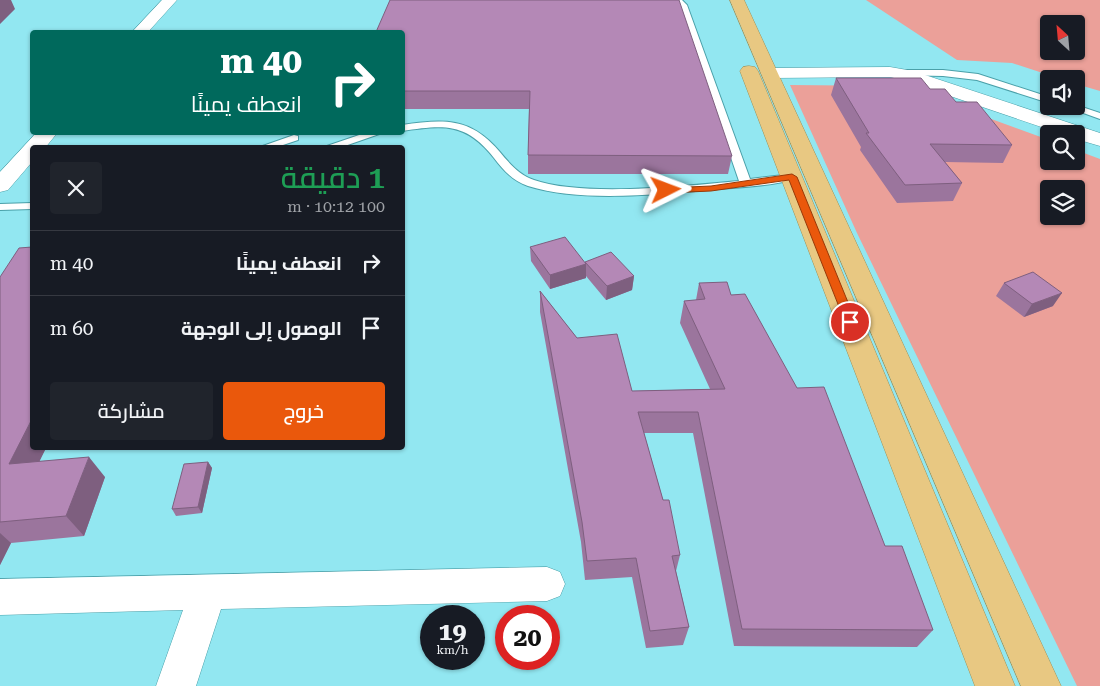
<!DOCTYPE html>
<html lang="ar">
<head>
<meta charset="utf-8">
<style>
	:root { --surface:#171b24; --page:#20242c; --text:#f1f3f6; --muted:#9ea1a6; --line:#363941; --accent:#ea580c }
	body { margin:0; font-family:"Roboto Serif",Cairo,serif; background:var(--page); color:var(--text); direction:rtl; height:100vh; display:flex; flex-direction:column; font-size:19px; white-space:nowrap }
	* { box-sizing:border-box; margin:0 }
	p { font-size:16px; color:var(--muted) }
	.icon { flex:none; width:28px; height:28px; fill:none; stroke:currentColor; stroke-width:2; stroke-linecap:round; stroke-linejoin:round }
	.map { position:relative; flex:1; overflow:hidden; direction:ltr }
	.sheet { position:absolute; left:30px; top:145px; width:375px; height:305px; display:flex; flex-direction:column; background:var(--surface); border-radius:5px; box-shadow:0 1px 4px #0004; direction:rtl }
	.sheet>* { flex:none }
	.banner { position:absolute; left:30px; top:30px; width:375px; height:105px; border-radius:5px; box-shadow:0 1px 4px #0004; direction:rtl; background:#00695c; color:#fff; overflow:hidden }
	.needle { width:32px; rotate:334deg }
	.fabs { position:absolute; left:1040px; top:15px; display:grid; gap:10px }
	.fabs a { display:grid; place-items:center; width:45px; height:45px; border-radius:5px; background:var(--surface); box-shadow:0 1px 4px #0004; font-size:25px }
	.speed { position:absolute; left:420px; top:605px; display:flex; gap:10px; font-size:25px; font-weight:700; text-align:center }
	.speed>* { display:grid; place-content:center; width:65px; height:65px; border-radius:50%; background:var(--surface); box-shadow:0 1px 4px #0004; line-height:1 }
	.speed small { font-size:12px; font-weight:400 }
	.speed .limit { border:8px solid #d22; background:#fff; color:#111 }
	.pin { position:absolute; display:grid; place-items:center; width:42px; height:42px; color:#fff; margin:-21px; border:2px solid #fff; border-radius:50%; box-shadow:0 1px 5px #0007 }
	.me { position:absolute; width:55px; margin:-28px; rotate:87deg; stroke-linejoin:round; filter:drop-shadow(0 0 4px #0008) }
	.turn { display:flex; align-items:center; gap:18px; height:105px; padding:0 20px; font-size:22px }
	.turn .icon { width:65px; height:65px; stroke-width:2.5 }
	.turn b { display:block; font-size:35px; line-height:42px }
	.round { display:grid; place-items:center; flex:none; width:52px; height:52px; border-radius:5px; background:var(--page) }
	.overview { display:flex; align-items:center; justify-content:space-between; height:85px; padding:0 20px }
	h1 { font-size:30px; font-weight:600; line-height:38px; color:#1e9e55 }
	.primary-button { display:flex; gap:10px; margin-top:auto; padding:10px 20px }
	.primary-button a { flex:1; height:58px; border-radius:5px; background:var(--accent); color:#fff; font-size:20px; font-weight:600; line-height:58px; text-align:center }
	.primary-button a+a { background:var(--page); color:var(--text) }
	ul { padding:0; list-style:none }
	li { display:flex; align-items:center; gap:15px; height:65px; padding:0 20px; border-top:1px solid var(--line) }
	li div { flex:1 }
	li b { display:block; font-size:19px }
	li em { font-style:normal }
	.map>svg:first-child { display:block }
	.green { fill:#eba099; fill-rule:evenodd }
	.lines { fill:none; stroke-linecap:round; stroke-linejoin:round }
	.service-casing { stroke:#4aa0a9; stroke-width:2 }
	.minor-casing { stroke:#4aa0a9; stroke-width:1 }
	.tertiary-casing { stroke:#4aa0a9; stroke-width:1 }
	.trunk-casing { stroke:#9d9058; stroke-width:1 }
	.service { fill:#fff; fill-rule:evenodd }
	.minor { fill:#fff; fill-rule:evenodd }
	.tertiary { fill:#fff; fill-rule:evenodd }
	.trunk { fill:#e8c882; fill-rule:evenodd }
	.wall { fill:#9b759d }
	.shaded-wall { fill:#7e5f7f }
	.building { fill:#b488b6; stroke:#7e5f7f }
	.route { fill:#ea580c; stroke:#983908 }
</style>
</head>
<body>
<div class="map">
<svg width="1100" height="686" viewBox="0 0 1100 686">
	<rect width="100%" height="100%" fill="#92e7f1"/>
	<path class="green" d="M866 0H1100V91L1076 84V79H1061L1012 63 957 60ZM1049 24H1076V51H1049Z
		M790 85 901 86 1049 140V161H1076V150L1100 159V686H1077L857 233ZM1049 189H1076V216H1049Z"/>
	<g class="lines">
		<g class="service-casing">
			<path id="service" d="M674 0H682L687 5 750 179 792 174 797 177 796 179C770 186 743 187 717 189 661 194 582 203 528 186 513 181 503 170 494 158 466 122 444 125 402 131V125C444 119 470 117 499 151 509 163 519 175 534 180 582 197 687 186 739 181L679 6Z
				M895 70H943L978 74 1049 97V103L977 80 943 76 898 75 895 74Z
				M1076 105 1100 113V119L1064 106Z
				M368 132H385L339 148H321Z
				M294 135 298 136V140L274 148H257Z
				M32 203V209L0 210V204Z"/>
		</g>
		<g class="minor-casing">
			<path id="minor" d="M890 67 913 71 1100 133V146L1076 139V134H1062L903 80 890 77 770 78 764 77 761 73 764 69 770 68Z
				M547 567 560 572 565 584 560 596 547 601 221 609 196 686H156L183 610 0 615V579Z"/>
		</g>
		<g class="tertiary-casing">
			<path id="tertiary" d="M162 0H177L148 32H132Z
				M37 132H58L45 148H32V162L8 190 0 192V172Z"/>
		</g>
		<g class="trunk-casing">
			<path id="trunk" d="M730 0H744L1061 686H1021Z
				M749 66 755 67 758 71 1015 686H975L740 71 743 67Z"/>
		</g>
		<use href="#service" class="service"/>
		<use href="#minor" class="minor"/>
		<use href="#tertiary" class="tertiary"/>
		<use href="#trunk" class="trunk"/>
	</g>
	<path class="wall" d="M402 32 732 156 728 174H528V155L529 109H402Z
		M836 78 930 89 956 102 1012 145 1003 163 945 162 962 183 953 201 897 203 860 150 861 147 831 95Z
		M530 247 585 263V262L634 276 632 290 606 300 586 276V278L550 289 531 261Z
		M0 277 32 448H46L39 461 105 477 84 536 11 543 0 565Z
		M699 283 731 295 885 546 933 630 917 647 734 646 693 433H644L663 500 680 555 676 571 689 627 683 645 646 648 632 577 585 580 581 542 540 312V291L577 338 632 391 710 389 680 323 684 301 696 300Z
		M1004 283 1053 306 1024 317 996 296Z
		M208 462 212 468 202 513 176 516 172 509Z"/>
	<path class="shaded-wall" d="M0 0H11L15 9 0 24Z
		M586 264V278L550 289V275Z
		M634 276 632 290 606 300 607 286Z
		M1062 293 1053 306 1024 317 1032 304Z
		M32 419V448H46L28 485 9 464Z
		M89 457 105 477 84 536 66 516Z
		M208 462 212 468 202 513 198 507Z
		M0 533 11 543 0 565Z"/>
	<path class="building" d="M390 0H679L732 156 528 155 530 91H402V32H376Z
		M836 78H921L930 89H945L956 102H977L1012 145 930 144 962 183 905 185 866 133H869Z
		M565 237 586 264 550 275 530 247Z
		M32 247V419L9 464 89 457 66 516 0 522V277L19 248Z
		M611 252 634 276 607 286 585 262Z
		M1033 272 1062 293 1032 304 1004 283Z
		M727 282 731 295 745 294 797 388 824 387 885 546H902L933 630 742 629 698 412H638L663 500H669L680 555 672 556 689 627 650 631 636 558 587 561 582 522 540 291 577 338 617 334 632 391 725 389 684 301 705 299 699 283Z
		M208 462 198 507 172 509 184 464Z"/>
	<path class="route" d="M792 174 797 177 856 322 854 325 850 326 845 322 789 180 711 191 666 193 662 190 666 188 711 186Z"/>
</svg>
<div class="fabs">
<a><svg class="needle" viewBox="-14 -14 28 28"><path d="M0-13l5 13h-10z" fill="#e53935"/><path d="M0 13l5-13h-10z" fill="#9ea1a6"/></svg></a>
<a><svg class="icon" aria-label="sound" viewBox="0 0 24 24"><path d="M4 9h4l5-4v14l-5-4H4zM17 9q2 3 0 6"/></svg></a>
<a><svg class="icon" aria-label="search" viewBox="0 0 24 24"><circle cx="10" cy="10" r="6"/><path d="M15 15l6 6"/></svg></a>
<a><svg class="icon" aria-label="layers" viewBox="0 0 24 24"><path d="M12 4l9 5-9 5-9-5zM3 14l9 5 9-5"/></svg></a>
</div>
<div class="speed"><div>19<small>km/h</small></div><div class="limit">20</div></div>
<div class="pin" style="left:850px;top:322px;background:#d93025"><svg class="icon" aria-label="arrive" viewBox="0 0 24 24"><path d="M6 21V4h12l-3 4 3 4H6"/></svg></div>
<svg class="me" style="left:666px;top:190px" viewBox="-20 -20 40 40"><path d="M0-17L14 15 0 8-14 15z" fill="#ea580c" stroke="#fff" stroke-width="4"/></svg>
<div class="banner">
<div class="turn"><svg class="icon" aria-label="right" viewBox="0 0 24 24"><path d="M7 20v-9h11M14 6l5 5-5 5"/></svg><div><b>40 m</b>انعطف يمينًا</div></div>
</div>
<section class="sheet">
<div class="overview"><div><h1>1 دقيقة</h1><p>100 m · 10:12</p></div><a class="round"><svg class="icon" aria-label="close" viewBox="0 0 24 24"><path d="M6 6l12 12M18 6L6 18"/></svg></a></div>
<ul>
<li><svg class="icon" aria-label="right" viewBox="0 0 24 24"><path d="M7 20v-9h11M14 6l5 5-5 5"/></svg><div><b>انعطف يمينًا</b></div><em>40 m</em></li>
<li><svg class="icon" aria-label="arrive" viewBox="0 0 24 24"><path d="M6 21V4h12l-3 4 3 4H6"/></svg><div><b>الوصول إلى الوجهة</b></div><em>60 m</em></li>
</ul>
<div class="primary-button"><a>خروج</a><a>مشاركة</a></div>
</section>
</div>
</body>
</html>
